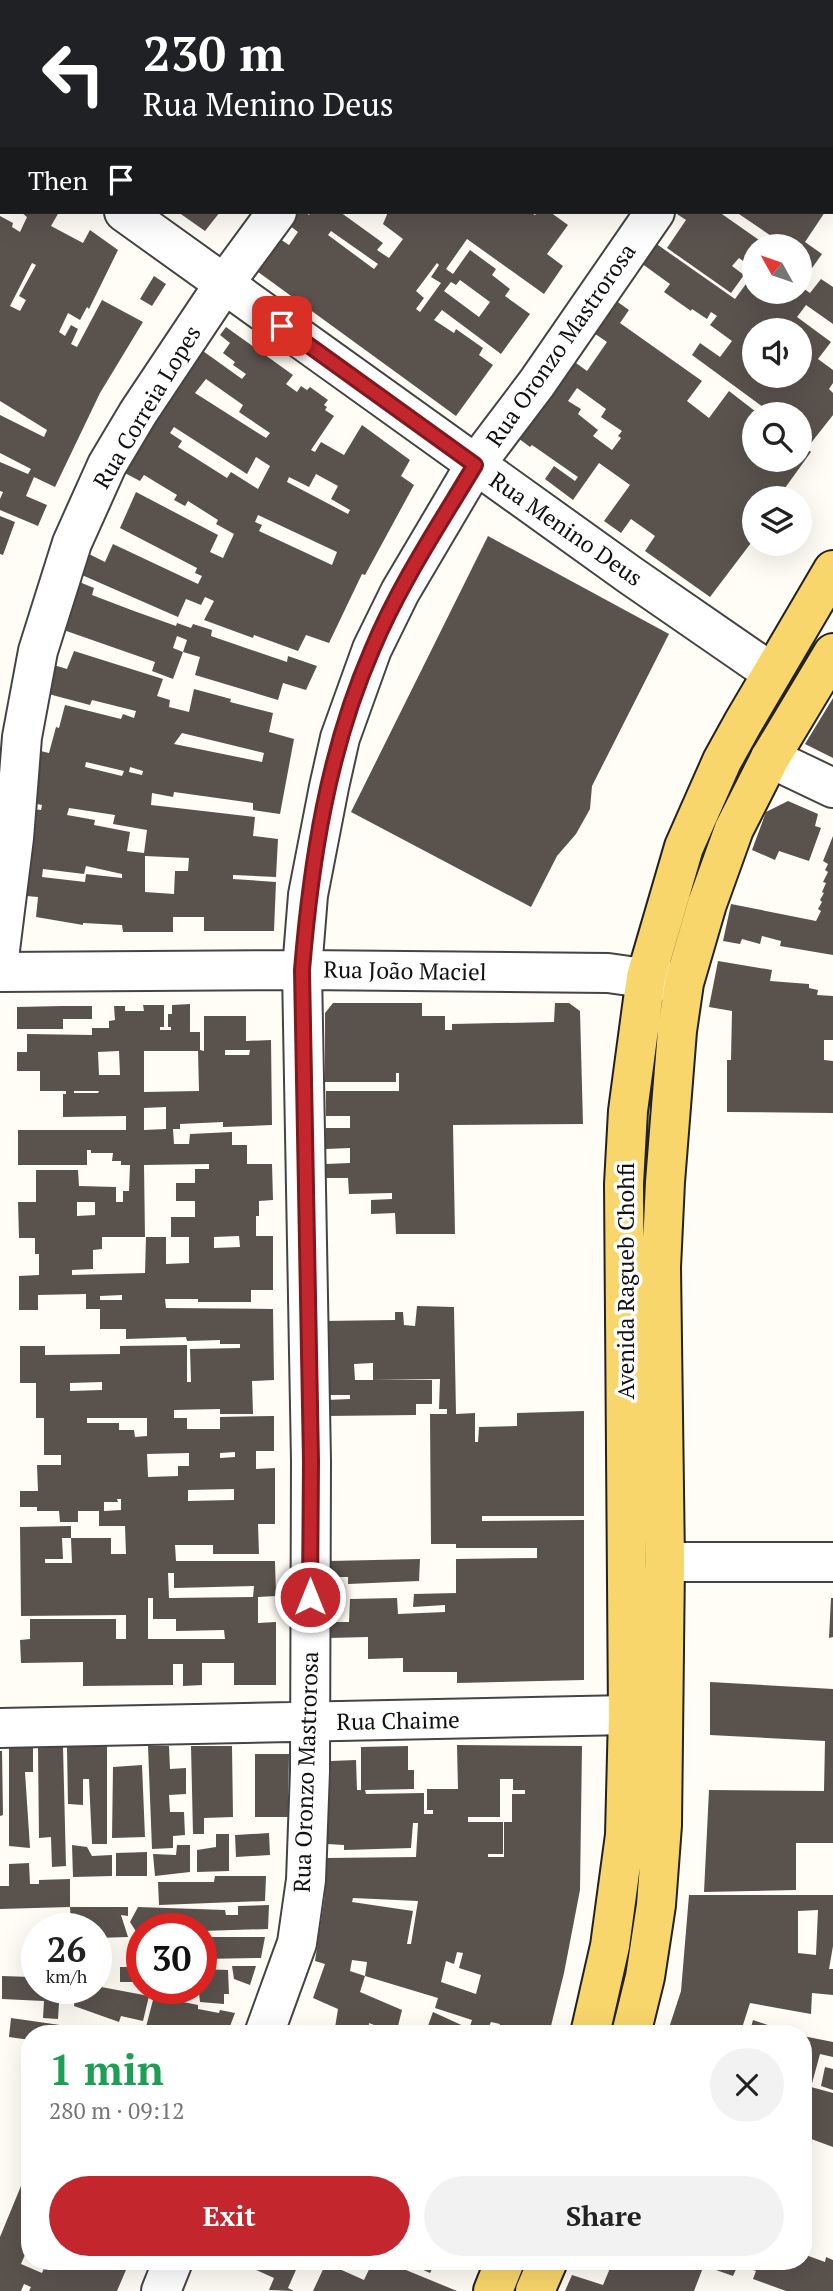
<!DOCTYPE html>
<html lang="en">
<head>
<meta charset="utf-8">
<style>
	:root { --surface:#fff; --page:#f2f2f2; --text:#222; --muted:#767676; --accent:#c4262e }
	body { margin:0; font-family:"PT Serif",serif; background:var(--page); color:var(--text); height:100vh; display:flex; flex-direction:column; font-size:26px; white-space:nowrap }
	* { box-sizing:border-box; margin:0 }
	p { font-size:23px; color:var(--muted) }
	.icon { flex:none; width:38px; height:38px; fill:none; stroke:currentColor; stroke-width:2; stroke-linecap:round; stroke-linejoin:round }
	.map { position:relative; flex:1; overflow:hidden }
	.details { position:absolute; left:21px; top:2025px; width:791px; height:245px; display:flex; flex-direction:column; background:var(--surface); border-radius:28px; box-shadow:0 7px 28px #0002 }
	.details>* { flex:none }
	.banner { position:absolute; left:0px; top:0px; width:833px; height:214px; box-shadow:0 7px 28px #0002; background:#202124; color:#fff; overflow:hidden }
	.needle { width:46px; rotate:310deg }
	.controls { position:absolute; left:742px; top:234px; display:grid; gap:14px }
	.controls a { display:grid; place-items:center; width:70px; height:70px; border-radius:50%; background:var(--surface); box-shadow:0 7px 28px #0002; font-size:35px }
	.speed { position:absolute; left:21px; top:1913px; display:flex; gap:14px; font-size:35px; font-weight:700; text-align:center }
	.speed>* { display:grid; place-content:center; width:91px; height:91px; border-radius:50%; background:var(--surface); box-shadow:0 7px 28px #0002; line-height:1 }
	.speed small { font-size:18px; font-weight:400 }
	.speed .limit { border:10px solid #d22; background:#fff; color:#111 }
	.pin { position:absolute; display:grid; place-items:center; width:60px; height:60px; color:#fff; margin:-30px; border-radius:14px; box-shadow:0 4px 10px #0006 }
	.me { position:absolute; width:77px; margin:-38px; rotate:0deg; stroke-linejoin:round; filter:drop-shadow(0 0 5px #0008) }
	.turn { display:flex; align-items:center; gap:24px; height:147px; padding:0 28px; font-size:32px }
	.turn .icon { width:91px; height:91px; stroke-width:2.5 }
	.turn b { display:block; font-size:49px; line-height:60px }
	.then { display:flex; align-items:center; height:66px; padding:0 28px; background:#0003; gap:14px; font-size:26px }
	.round { display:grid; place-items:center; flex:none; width:74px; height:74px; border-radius:37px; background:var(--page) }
	.overview { display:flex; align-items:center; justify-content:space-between; height:119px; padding:0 28px }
	h1 { font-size:42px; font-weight:700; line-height:52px; color:#1e9e55 }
	.button { display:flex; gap:14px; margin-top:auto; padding:14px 28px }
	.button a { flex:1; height:80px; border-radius:42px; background:var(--accent); color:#fff; font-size:28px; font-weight:700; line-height:80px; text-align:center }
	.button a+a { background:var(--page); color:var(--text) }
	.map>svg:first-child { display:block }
	.building { fill:#5a524d; fill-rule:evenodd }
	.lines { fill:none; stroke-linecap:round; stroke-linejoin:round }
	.minor-casing { stroke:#444; stroke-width:42 }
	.major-casing { stroke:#222; stroke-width:42 }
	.minor { stroke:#fff; stroke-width:38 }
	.major { stroke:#f9d66b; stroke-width:38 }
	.route-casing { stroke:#7f191e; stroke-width:18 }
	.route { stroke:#c4262e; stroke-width:12 }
	.labels { text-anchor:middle; stroke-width:7; stroke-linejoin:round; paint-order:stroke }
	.street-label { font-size:23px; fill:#111; stroke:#fff }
</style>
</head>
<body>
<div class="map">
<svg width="833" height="2291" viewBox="0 0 833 2291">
	<rect width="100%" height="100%" fill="#fffdf5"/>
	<path class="building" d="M21 212H59L51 226 83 243 90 230 118 250 89 309 87 307 80 320 68 313 59 332 65 336 71 325 78 329 71 344 77 347 102 300 143 322 100 393 55 487 34 477 26 496 47 505 38 526 0 510V499L3 492 0 491V462L28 474 31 469 0 453V415L44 437 47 430 0 401V216L13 223 12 227 20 232 27 217ZM32 263 36 265 19 296 26 300 20 311 10 306Z
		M178 212H220L205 231Z
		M286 212H305L309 215 311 212H340L383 243 377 250 389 258 403 239 383 224 388 212H530L535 215 538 212H550L568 225 547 254 563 266 544 294 467 239 446 269 453 274 470 250 496 269 492 275 510 289 505 296 530 314 501 354 442 310 434 320 454 333 456 329 483 348 479 355 493 365 456 416 254 269 271 233 289 245 298 232 281 219ZM331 231 378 264 374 269 328 235ZM437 263 439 265 431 277 441 283 420 312 416 309 424 298 416 291ZM460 280 490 302 479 317 444 291 451 282 456 285Z
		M674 212H719L769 247H754V269L739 258 732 266 744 275 731 293 667 248 686 220Z
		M736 212H825L805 242 822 254 800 285V247H777L780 242Z
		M648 238 735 299 754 273V292H800V286L810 293 821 279 833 287V324L806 305 797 317 831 342 818 359 833 370V383L829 389 833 393V415L811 443 800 434V415H774L692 355 700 343 720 357 732 341 710 325 717 316 711 312 707 319 692 309 691 311 664 292 670 284 634 258ZM754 331H800V376H795L790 383 780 376H754Z
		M154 276 166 284 152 306 140 299Z
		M608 295 629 310 620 323 702 381 687 401 709 418 729 391 760 415H754V460H800V444L811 452 777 499H754V539L710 597 645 551 655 536 631 519 621 533 604 521 630 485 599 463 573 500 545 479 554 466 575 481 578 477 532 445 530 447 510 432 565 355 587 371 607 342 585 327ZM577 388 606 409 601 417 622 431 618 436 621 438 612 450 593 436 598 430 578 414 581 409 568 401Z
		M226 327 293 375 286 384 297 392 301 386 307 390 310 387 328 400 324 405 327 407 325 410 334 416 311 450 315 452 321 442 344 455 362 425 410 460 401 476 414 485 365 575 362 574 329 643 306 635 298 651 254 635 253 638 204 620 214 601 205 597 201 605 186 599 178 617 75 572 83 551 105 562 113 544 198 584 202 576 195 573 197 568 120 528 136 492 218 535 210 552 223 558 234 534 216 524 218 520 188 501 185 506 174 500 177 495 144 475 140 481 121 471 196 346 242 379 246 374 233 365 235 362 223 353 230 343 220 335ZM206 379 243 405 239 412 270 433 266 438 195 393ZM174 427 247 474 256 457 270 466 258 489 231 472 227 478 178 447 182 441 170 433ZM316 474 338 486 331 499 350 510 348 514 287 482 289 477 309 487ZM258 515 337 552 332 565 259 531 262 525 255 522Z
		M0 516 15 522 3 555 0 554Z
		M488 536 669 634 592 786 590 809 576 834 557 856 531 907 351 812Z
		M72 579 94 588 92 595 134 611 176 626 177 623 191 628 193 624 212 630 211 636 287 662 288 656 317 666 306 690 283 683 278 700 195 675 200 657 183 652 187 640 177 636 173 648 183 652 173 679 152 671 155 662 55 627Z
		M74 651 163 679 157 696 170 700 169 707 189 712 194 689 231 699 230 702 273 713 269 732 294 739 280 814 253 810V803L174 792 173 797 152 793 151 805 255 817 253 836 278 839 276 877 233 875V879L276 882 274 931H204V917H173V932H123L122 925 83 923V925L36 917 38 897 15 895 20 807 41 810 42 805 27 802 28 748 49 753 56 727 59 728 65 705 121 719 123 714 134 718 136 711 92 700 90 705 41 692 47 663 67 669ZM182 733 264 753 262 762 174 744ZM86 762 124 771 122 776 85 767ZM130 767 143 771 142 775 129 772ZM69 808 115 815 113 824 147 830 144 853 127 851 130 832 94 825 95 820 67 815ZM145 856 189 858 188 871H175L174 894 145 892ZM86 866 122 874V878L86 874 85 882 42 877 43 869 84 874Z
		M833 698V758L805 744Z
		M788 801 818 814 815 826 821 828 809 861 779 851 775 860 752 850 766 812Z
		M833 836V955L780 946 781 941 762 936 760 944 742 939 740 944 723 941 731 904 816 921 821 911 818 909 822 902 820 900 824 893 822 892 826 883 823 882 828 872 825 870 828 864 823 861Z
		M718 961 772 970 770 981 809 984V988L818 990 817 995 833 996V1040H824V1060L833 1061V1113L727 1112V1060H731L732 1011 709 1007Z
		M333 1003H422V1016H445V1030H452V1024L554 1022 555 1003H569L580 1011 583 1124 453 1125 455 1234H396L395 1213 371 1214V1200L392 1199V1193L349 1194 348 1178H326V1164L350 1163V1148L326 1149V1128H350V1116H326V1091H399V1073H396V1082H325V1013Z
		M190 1004V1032H200V1050L204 1051V1016H246V1041L271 1040 272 1125 223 1127V1122L180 1124V1129H173L174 1144H189L190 1134 232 1132V1145H247V1164H272L273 1200 259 1201V1216H256V1236H273V1290H251V1302H198V1299H165L166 1308 273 1309 274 1380 252 1381 253 1414H220V1409L174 1410V1418H187V1429H220V1417L274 1416V1451H256V1469L275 1468V1524H258L259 1554H213V1545H175L176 1561H275L276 1596 258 1597V1623L276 1622V1685H234V1663H202V1685L183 1686V1664H173V1685L83 1686V1662L21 1663 20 1640 30 1639V1619H116V1639H126V1615L21 1616 20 1527 71 1526V1538H62L63 1559H45V1563H72L71 1538H111V1554H126L125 1526H99V1511H78V1522H60L59 1511H37V1507H20V1491H38L37 1465H61V1455H44V1418H36V1383H20V1346H45V1355L120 1354V1346L187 1345V1382H191L190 1349 240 1348V1344H220V1340L187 1341 186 1337 126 1339V1329H100V1309H86V1294L38 1295V1310H19V1276L39 1275V1254H35V1238H19L18 1202H36V1170H78L79 1186 116 1187V1202H123V1191H129L130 1165H121V1161H112L113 1153H91V1150H87V1165H18V1130H126V1116L63 1117V1094H66V1091H40V1071H17V1052H27V1034L92 1035V1028H109V1021L115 1020 114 1006H125V1011H144L143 1005H164V1027H160V1030H171V1027H168V1014H172V1005ZM225 1050H250L249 1055H225ZM119 1051 120 1075H99L98 1052ZM144 1051H198L199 1091 144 1092ZM74 1091H99L98 1093H74ZM166 1107V1129L144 1130V1108ZM209 1164V1169H195V1183H176V1201H195V1217H171V1237H189V1263L166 1264V1237H146L145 1273 72 1275V1270L93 1269V1250L102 1249V1237H145L144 1165ZM77 1202H95V1215L77 1216ZM239 1236 240 1247 214 1248V1237ZM122 1295V1300H100V1296ZM102 1382V1390L70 1391V1383ZM87 1418H147V1436L135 1437 134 1430H119V1423H87ZM235 1452V1457L220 1458V1453ZM189 1453V1466H178V1476L148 1477 147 1454ZM234 1489V1500L188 1501V1490ZM117 1499H121V1510L104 1511V1502H118ZM168 1573H174V1588L254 1586 253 1597 169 1598ZM148 1598H153V1619H176V1631L224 1630 225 1639H148Z
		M62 1006H92V1019H63V1029H17V1007Z
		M417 1306 454 1307 456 1414 475 1413V1442H478L479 1427 517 1426V1413L584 1411V1516H482V1521L584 1520V1680L457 1683V1672H403V1658L368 1659V1637L328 1638 329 1622H349L350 1599 397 1598 398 1614 445 1612V1605L413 1607 414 1594 456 1593V1559L537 1558V1548H456V1544H431L430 1414H447V1409H439L440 1379 373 1380V1363L354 1364 355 1380H432V1404H416V1415L327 1416V1400L350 1399V1395H327L323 1321 395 1320V1312H403L404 1325 415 1326Z
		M420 1559 419 1581 348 1584V1577H330L329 1561Z
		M831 1598H833V1637L829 1638Z
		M710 1682 833 1689V1843H796V1890L704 1892 709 1790 824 1791 825 1741 710 1735Z
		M457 1745 582 1746 580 1890 564 1973 549 2034H497L500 2024 491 2022 487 2031 470 2026 472 2020 435 2008 438 1998 365 1976 367 1962 352 1960 350 1971 365 1976 360 1992 402 2010 396 2034 369 2023 368 2034H334L338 2009 313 1998 325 1964 315 1961 325 1895 326 1858 416 1857 418 1823H413L411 1848 344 1850V1845L327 1844 331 1761 356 1760 357 1790H361V1747L408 1746V1770H414V1789L365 1790 366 1794 424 1793V1814H433V1810H427V1789H458ZM500 1779H513V1790H525V1794H512V1822H504V1857H488V1854H503V1822H468V1817H500ZM353 1898 418 1901 411 1944H407L413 1911 352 1902ZM457 1952 463 1953 459 1968 481 1975 476 1994 441 1982 446 1961 454 1964Z
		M33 1746V1772H25L30 1848 9 1846V1748Z
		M107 1746V1844H92L89 1779H83V1805L68 1804 67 1747Z
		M148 1746H169L170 1769 186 1768V1794L169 1795 170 1812H184L185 1835 173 1836V1848L152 1849Z
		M191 1746H232L233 1817 204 1818V1834H193Z
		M38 1747H63L66 1866 52 1867 51 1837 39 1838Z
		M0 1751H2L3 1815 0 1816Z
		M255 1754H289L288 1817H255Z
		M142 1765 145 1837 112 1838 113 1767Z
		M269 1833 270 1855 236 1857 235 1835Z
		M216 1834H229V1871L197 1872V1850L216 1847Z
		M72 1845 87 1847 92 1856 112 1855V1876L73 1877Z
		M177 1845H190V1872L155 1876 153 1854 176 1855Z
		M147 1852V1876H116V1853Z
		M29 1863 30 1884H39V1880L70 1879V1907H128V1916L121 1915 128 1937 96 1938V1928H56V1925H71L70 1907 0 1909V1886H9V1864Z
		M215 1876H266L265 1901 159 1905 158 1882H214Z
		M689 1895H833V1946L829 1969H833V1995L812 1993 811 2014 750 2003 742 2028 750 2031 753 2020 794 2034H667L681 1991ZM818 1910 816 1955 798 1953V1911Z
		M269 1905 268 1929 201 1931V1928H142V1933H137L130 1922 138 1907 225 1910 226 1915H238V1906Z
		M201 1937H265L261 1958 201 1959Z
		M31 1965H37V1988H71V2003H59L58 2019 43 2018 44 2001 2 1999V1976L31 1977Z
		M232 1966H256L250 1985 234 1979Z
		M120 1967H142V1982H120Z
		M201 1969 228 1970 229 1994H224V2004L200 2002 199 1993 177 1994 179 1988H201Z
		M96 1986 149 1996 143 2021 121 2016 119 2022 74 2006 76 1988H96Z
		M154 1996 198 2005V2009L219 2013 220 2010 235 2013 227 2034H214V2029L194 2027 192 2034 145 2031Z
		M433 2012 481 2034H425Z
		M11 2018 67 2026V2034H30V2040L9 2037Z
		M302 2028 321 2031V2034H301Z
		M803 2036 833 2042V2057L820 2054 811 2087 833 2093V2147L803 2136Z
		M825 2067 833 2069V2090L821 2086Z
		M30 2164V2243L21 2264 42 2273 47 2261H113L112 2264 126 2270 117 2291H29L31 2287 24 2284 21 2291H0V2237Z
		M803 2254 825 2262 826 2257 833 2260V2291H786L753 2279 756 2271 738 2265 733 2276 716 2270 720 2261H803Z
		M236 2261H293L299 2263 288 2288 294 2291 269 2290 274 2278Z
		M373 2261H384L457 2291H313L326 2263 364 2280Z
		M404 2261H436L430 2273Z
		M613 2261H690L704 2265 694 2291H565L572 2275 603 2285Z"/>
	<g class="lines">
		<g class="minor-casing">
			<path id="minor" d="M419 2 420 0
				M770 2V0
				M0 122 2 124
				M124 212 630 575 772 673
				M770 758 833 788
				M0 950 14 838 22 737 38 651 72 543 107 465 138 413 224 284 277 212
				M0 972 302 970 608 973 680 983
				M665 1562H833
				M0 1728 628 1715
				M264 2034 297 1943 306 1880 310 1771 311 1461 302 970 308 895 329 787 340 738 372 649 400 592 475 465 537 383 655 212
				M161 2291 173 2261"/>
		</g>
		<g class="major-casing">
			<path id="major" d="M590 2034 610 1946 625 1835 628 1715 624 1184 628 1111 646 977 684 847 722 761 743 723 833 570
				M631 2034 645 1977 656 1905 662 1825 665 1562 661 1267 665 1182 677 1031 684 983 707 904 734 829 770 758 833 653
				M493 2291 505 2261
				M535 2291 548 2261"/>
		</g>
		<use href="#minor" class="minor"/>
		<use href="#major" class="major"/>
	</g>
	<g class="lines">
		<g class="route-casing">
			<path id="route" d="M282 326 475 465C439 525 399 585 372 650 328 751 311 861 302 970L311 1461 310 1597"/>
		</g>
		<use href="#route" class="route"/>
	</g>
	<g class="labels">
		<g class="street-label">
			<text transform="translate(561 345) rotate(-55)" y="8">Rua Oronzo Mastrorosa</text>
			<text transform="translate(147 407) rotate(-59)" y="8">Rua Correia Lopes</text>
			<text transform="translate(566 529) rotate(35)" y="8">Rua Menino Deus</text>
			<text transform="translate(405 971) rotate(1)" y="8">Rua João Maciel</text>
			<text transform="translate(626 1281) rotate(-90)" y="8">Avenida Ragueb Chohfi</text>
			<text transform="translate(398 1721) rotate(-1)" y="8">Rua Chaime</text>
			<text transform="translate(306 1772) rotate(-88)" y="8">Rua Oronzo Mastrorosa</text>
		</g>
	</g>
</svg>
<div class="controls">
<a><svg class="needle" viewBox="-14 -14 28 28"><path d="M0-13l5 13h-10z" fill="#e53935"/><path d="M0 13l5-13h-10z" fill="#767676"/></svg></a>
<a><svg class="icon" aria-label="sound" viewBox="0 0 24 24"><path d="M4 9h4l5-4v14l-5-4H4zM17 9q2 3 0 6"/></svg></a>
<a><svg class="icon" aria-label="search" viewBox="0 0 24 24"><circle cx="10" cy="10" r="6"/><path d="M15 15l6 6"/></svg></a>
<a><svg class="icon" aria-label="layers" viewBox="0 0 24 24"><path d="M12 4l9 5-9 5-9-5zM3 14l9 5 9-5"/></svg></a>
</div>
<div class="speed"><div>26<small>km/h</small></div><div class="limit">30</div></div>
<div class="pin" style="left:282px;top:326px;background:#d93025"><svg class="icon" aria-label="arrive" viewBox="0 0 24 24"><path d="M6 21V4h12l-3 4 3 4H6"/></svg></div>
<svg class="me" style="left:310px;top:1597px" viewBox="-20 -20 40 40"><circle r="17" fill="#c4262e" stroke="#fff" stroke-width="3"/><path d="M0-11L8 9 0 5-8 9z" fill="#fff"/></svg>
<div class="banner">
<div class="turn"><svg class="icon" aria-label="left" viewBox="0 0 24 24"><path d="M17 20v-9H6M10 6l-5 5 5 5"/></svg><div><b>230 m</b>Rua Menino Deus</div></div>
<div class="then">Then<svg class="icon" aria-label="arrive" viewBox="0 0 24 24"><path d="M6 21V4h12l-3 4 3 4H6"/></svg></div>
</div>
<section class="details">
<div class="overview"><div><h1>1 min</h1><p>280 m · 09:12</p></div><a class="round"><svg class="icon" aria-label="close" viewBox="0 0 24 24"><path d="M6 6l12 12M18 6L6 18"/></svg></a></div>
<div class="button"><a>Exit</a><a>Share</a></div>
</section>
</div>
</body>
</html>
